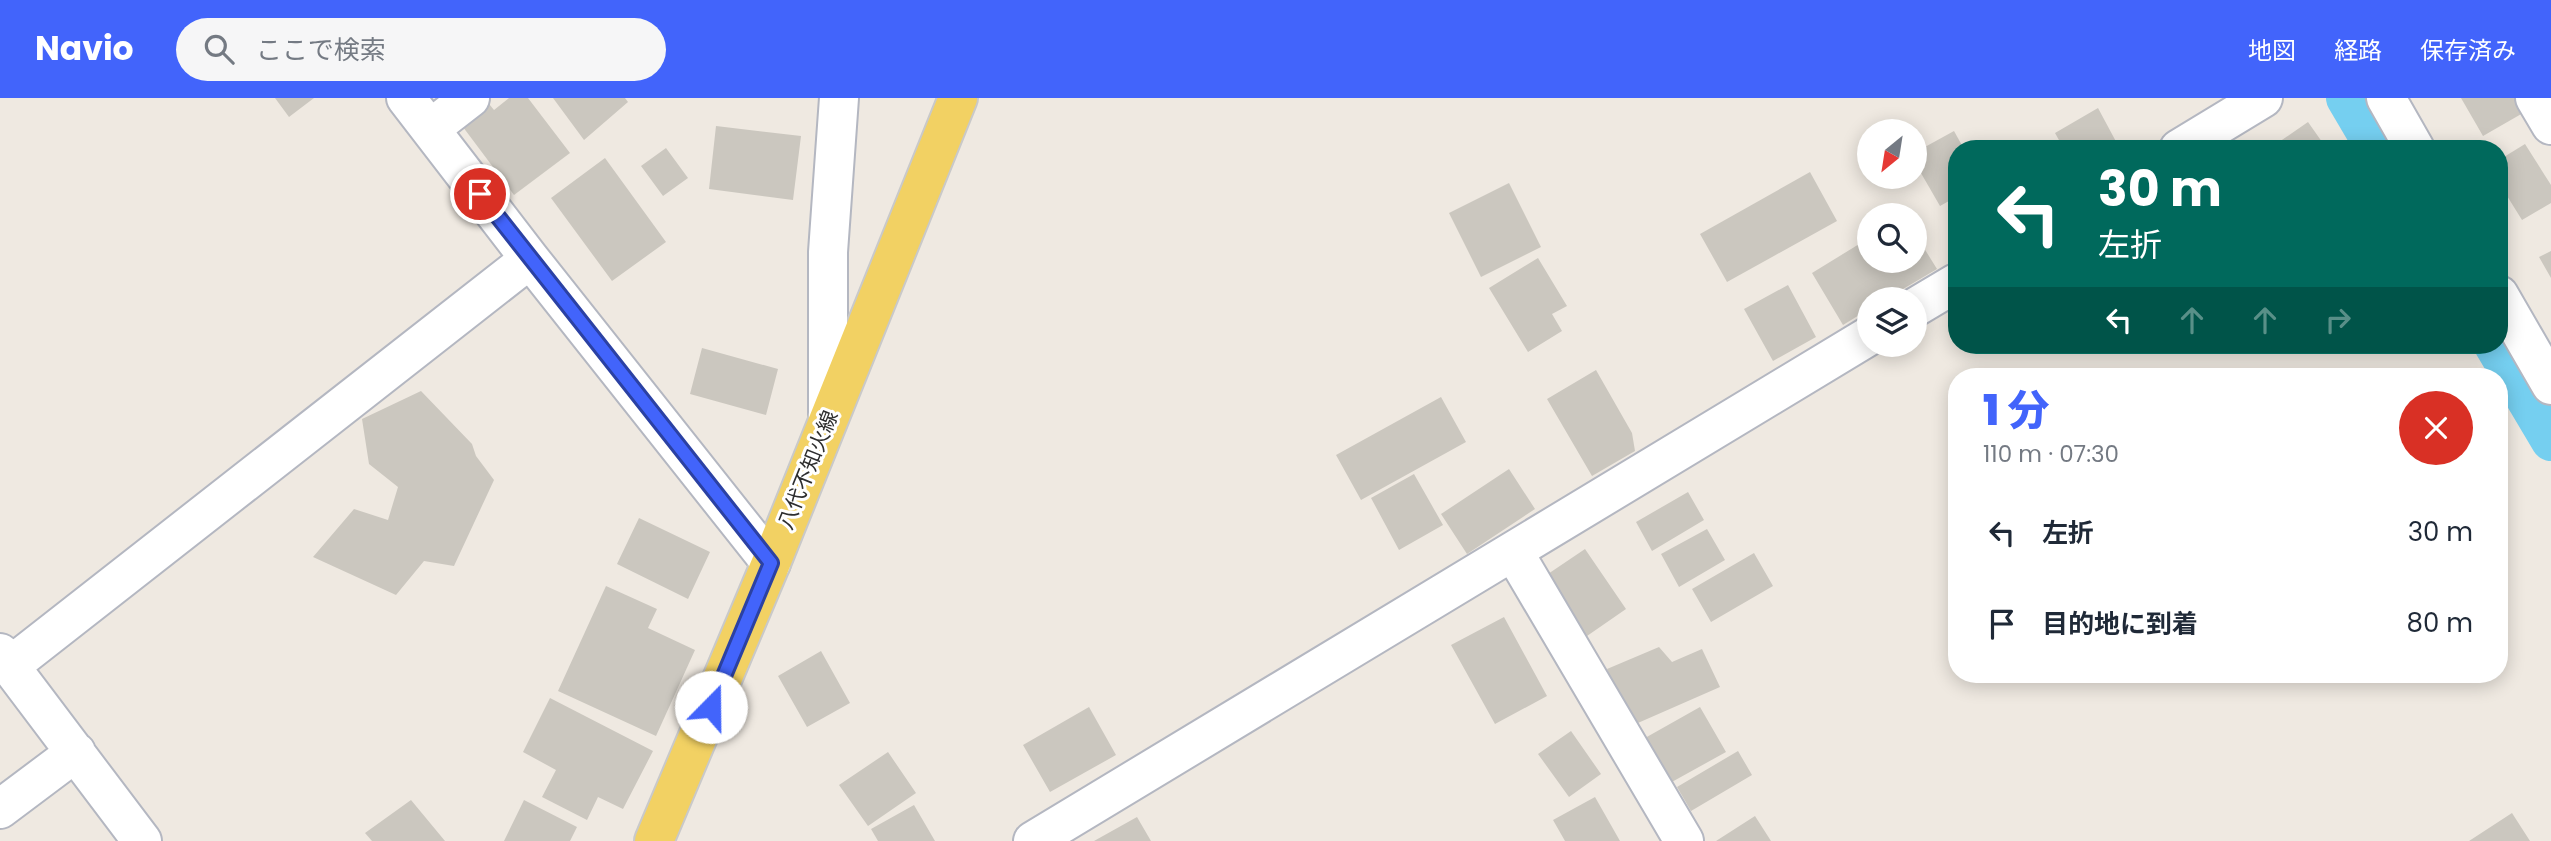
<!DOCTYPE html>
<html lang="ja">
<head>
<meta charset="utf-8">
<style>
	:root { --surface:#fff; --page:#f6f6f7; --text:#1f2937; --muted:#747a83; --accent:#4264fb }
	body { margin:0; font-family:Poppins,"Noto Sans JP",sans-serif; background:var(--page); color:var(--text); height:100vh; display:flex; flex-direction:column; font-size:26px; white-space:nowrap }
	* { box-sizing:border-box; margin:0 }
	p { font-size:23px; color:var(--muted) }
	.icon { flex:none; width:38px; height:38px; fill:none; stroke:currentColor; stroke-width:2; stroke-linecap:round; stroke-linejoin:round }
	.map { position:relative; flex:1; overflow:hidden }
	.sheet { position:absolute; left:1948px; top:270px; width:560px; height:315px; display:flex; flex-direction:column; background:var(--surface); border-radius:28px; box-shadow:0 4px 18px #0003 }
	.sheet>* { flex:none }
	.hud { position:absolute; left:1948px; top:42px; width:560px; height:214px; border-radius:28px; box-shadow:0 4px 18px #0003; background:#00695c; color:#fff; overflow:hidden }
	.needle { width:46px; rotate:210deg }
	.buttons { position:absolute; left:1857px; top:21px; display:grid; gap:14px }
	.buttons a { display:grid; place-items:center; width:70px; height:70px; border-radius:50%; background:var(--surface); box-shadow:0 4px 18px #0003; font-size:35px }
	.pin { position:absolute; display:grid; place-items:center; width:60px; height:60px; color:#fff; margin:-30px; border:4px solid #fff; border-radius:50%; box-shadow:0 2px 7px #0007 }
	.me { position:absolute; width:77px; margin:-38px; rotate:22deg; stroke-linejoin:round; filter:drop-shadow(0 0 5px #0008) }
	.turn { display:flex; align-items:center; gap:24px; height:147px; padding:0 35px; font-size:32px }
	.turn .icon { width:91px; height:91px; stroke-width:2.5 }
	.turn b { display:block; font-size:49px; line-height:60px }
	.lanes { display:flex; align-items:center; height:66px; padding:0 35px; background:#0003; justify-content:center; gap:35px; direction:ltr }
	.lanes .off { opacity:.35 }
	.round { display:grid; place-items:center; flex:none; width:74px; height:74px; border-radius:37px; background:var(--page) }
	.headline { display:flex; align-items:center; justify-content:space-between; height:119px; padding:0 35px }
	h1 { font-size:42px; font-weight:800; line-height:52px; color:var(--accent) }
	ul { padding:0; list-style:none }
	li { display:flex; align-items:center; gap:21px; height:91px; padding:0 35px }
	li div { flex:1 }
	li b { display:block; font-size:26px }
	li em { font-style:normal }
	header { display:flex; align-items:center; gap:42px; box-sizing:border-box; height:98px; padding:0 35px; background:var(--accent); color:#fff }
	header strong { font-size:33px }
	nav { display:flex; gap:38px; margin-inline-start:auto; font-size:24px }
	.search { width:490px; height:63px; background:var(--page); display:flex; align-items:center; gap:18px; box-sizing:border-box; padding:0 24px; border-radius:38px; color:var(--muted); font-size:26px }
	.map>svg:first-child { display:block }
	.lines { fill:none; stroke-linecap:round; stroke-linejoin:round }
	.canal { stroke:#75cff0; stroke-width:40 }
	.building { fill:#cbc7bf }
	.minor-casing { stroke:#b4b7c1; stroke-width:42 }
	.major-casing { stroke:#c9c9c9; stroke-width:42 }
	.minor { stroke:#fff; stroke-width:38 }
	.major { stroke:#f2d163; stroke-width:38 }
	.route-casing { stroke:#2b41a3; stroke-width:18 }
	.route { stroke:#4264fb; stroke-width:12 }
	.labels { text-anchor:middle; stroke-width:6; stroke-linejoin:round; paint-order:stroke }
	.street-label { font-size:21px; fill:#2e2e2e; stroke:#fff }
</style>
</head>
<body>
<header>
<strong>Navio</strong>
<div class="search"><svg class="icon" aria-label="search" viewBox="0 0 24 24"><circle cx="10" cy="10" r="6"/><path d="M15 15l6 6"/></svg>ここで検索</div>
<nav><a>地図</a><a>経路</a><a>保存済み</a></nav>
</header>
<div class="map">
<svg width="2551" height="743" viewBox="0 0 2551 743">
	<rect width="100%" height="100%" fill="#efe9e1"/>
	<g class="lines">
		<path class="canal" d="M2346 0 2376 51
			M2494 247 2551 343"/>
	</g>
	<path class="building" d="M275 0H314L289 19Z
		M509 0H528L570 55 514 97 457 21 485 1 494 12Z
		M553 0H625L628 4 584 42Z
		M2461 0H2514L2523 15 2483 38Z
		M2098 10 2120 51H2064L2055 35Z
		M2308 24 2327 51H2269Z
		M716 28 801 38 793 102 709 91Z
		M1954 33 1964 51H1956V99L1940 108 1914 63V55Z
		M2525 46 2551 87V105L2522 122 2499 85V62Z
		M666 50 688 80 663 98 641 68Z
		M605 60 666 144 612 183 551 100Z
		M1810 74 1837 123 1727 184 1700 136Z
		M1509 85 1541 149 1481 179 1449 115Z
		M1914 134 1937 171 1886 201H1869V211L1843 227 1812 175 1869 140V163H1914Z
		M2551 153V180L2539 159Z
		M1538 160 1567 208 1552 216 1562 233 1528 254 1489 190Z
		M1788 187 1816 239 1773 263 1744 211Z
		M702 250 778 271 766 317 690 296Z
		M1596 272 1632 335 1635 353 1592 378 1547 301Z
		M421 293 472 346 476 358 494 382 454 468 424 463 396 497 313 459 354 411 388 422 398 389 369 366 362 321Z
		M1441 299 1466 344 1361 402 1336 357Z
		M1509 371 1535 411 1467 456 1441 416Z
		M1414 376 1443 427 1399 452 1371 400Z
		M1688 394 1704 422 1652 453 1636 424Z
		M639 420 710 454 688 501 617 466Z
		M1707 431 1725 462 1679 489 1661 456Z
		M1585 451 1626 511 1587 538 1545 478Z
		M1754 455 1773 488 1711 524 1692 491Z
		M606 488 657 511 648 530 695 552 656 638 558 593Z
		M1504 519 1547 598 1495 626 1451 547Z
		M1659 549 1672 564 1702 551 1720 589 1631 628 1607 571Z
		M821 553 850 605 807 629 778 578Z
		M550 600 653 653 623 711 598 699 587 722 542 699 556 672 523 654Z
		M1089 609 1116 657 1050 694 1023 647Z
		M1700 609 1726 654 1670 685 1645 640Z
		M1571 633 1601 676 1569 699 1538 656Z
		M1738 653 1752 677 1691 713 1677 689Z
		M888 654 916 695 868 728 839 687Z
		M1595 699 1620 743H1565L1553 722Z
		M411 702 445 743H372L365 735Z
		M524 702 577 729 570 743H504Z
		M914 707 935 743H878L871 731Z
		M2512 715 2530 743H2469Z
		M1755 718 1771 743H1716Z
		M1137 719 1151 743H1094Z"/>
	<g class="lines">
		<g class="minor-casing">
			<path id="minor" d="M406 0 530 161 771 465
				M2386 0 2415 51
				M2535 0 2551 27
				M430 31 470 0
				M2179 51 2263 0
				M2499 197 2551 287
				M1914 210 1956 185
				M828 322V154L839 0
				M1513 453 1684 743
				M0 555 142 743
				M10 568 530 161
				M0 711 76 654
				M1033 743 1869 238"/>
		</g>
		<g class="major-casing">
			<path id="major" d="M654 743 771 465 958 0"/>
		</g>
		<use href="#minor" class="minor"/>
		<use href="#major" class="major"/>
	</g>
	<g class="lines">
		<g class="route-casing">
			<path id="route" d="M480 96 771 465 711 609"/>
		</g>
		<use href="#route" class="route"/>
	</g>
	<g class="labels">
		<g class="street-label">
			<text transform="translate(808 372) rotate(-68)" y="7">八代不知火線</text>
		</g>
	</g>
</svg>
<div class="buttons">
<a><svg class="needle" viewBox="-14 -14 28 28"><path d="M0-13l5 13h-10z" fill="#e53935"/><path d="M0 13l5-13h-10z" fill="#747a83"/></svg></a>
<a><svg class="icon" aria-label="search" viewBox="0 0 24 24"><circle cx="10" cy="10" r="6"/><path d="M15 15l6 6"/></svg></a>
<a><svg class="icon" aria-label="layers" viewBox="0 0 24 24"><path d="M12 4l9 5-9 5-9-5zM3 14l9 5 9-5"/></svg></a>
</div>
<div class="pin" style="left:480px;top:96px;background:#d93025"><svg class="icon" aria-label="arrive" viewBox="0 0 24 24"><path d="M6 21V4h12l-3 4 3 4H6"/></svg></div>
<svg class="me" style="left:711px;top:609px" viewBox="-20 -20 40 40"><circle r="19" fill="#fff"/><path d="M0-13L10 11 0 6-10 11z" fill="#4264fb"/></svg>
<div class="hud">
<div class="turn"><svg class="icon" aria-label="left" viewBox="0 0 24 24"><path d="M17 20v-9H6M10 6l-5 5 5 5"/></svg><div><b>30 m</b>左折</div></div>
<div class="lanes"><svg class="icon" aria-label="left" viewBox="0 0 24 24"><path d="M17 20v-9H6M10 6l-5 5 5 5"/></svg><svg class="icon off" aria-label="ahead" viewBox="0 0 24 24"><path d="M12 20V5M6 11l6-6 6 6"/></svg><svg class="icon off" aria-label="ahead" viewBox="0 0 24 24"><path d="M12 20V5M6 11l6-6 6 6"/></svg><svg class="icon off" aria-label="right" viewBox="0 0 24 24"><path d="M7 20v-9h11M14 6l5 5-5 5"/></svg></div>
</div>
<section class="sheet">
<div class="headline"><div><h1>1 分</h1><p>110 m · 07:30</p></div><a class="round" style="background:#d93025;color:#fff"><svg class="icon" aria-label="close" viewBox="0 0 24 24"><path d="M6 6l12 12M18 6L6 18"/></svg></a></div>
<ul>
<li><svg class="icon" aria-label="left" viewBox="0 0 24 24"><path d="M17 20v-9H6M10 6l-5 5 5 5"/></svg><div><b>左折</b></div><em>30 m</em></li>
<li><svg class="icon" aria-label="arrive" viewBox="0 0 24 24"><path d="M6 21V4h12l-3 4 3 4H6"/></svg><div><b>目的地に到着</b></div><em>80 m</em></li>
</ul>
</section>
</div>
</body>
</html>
